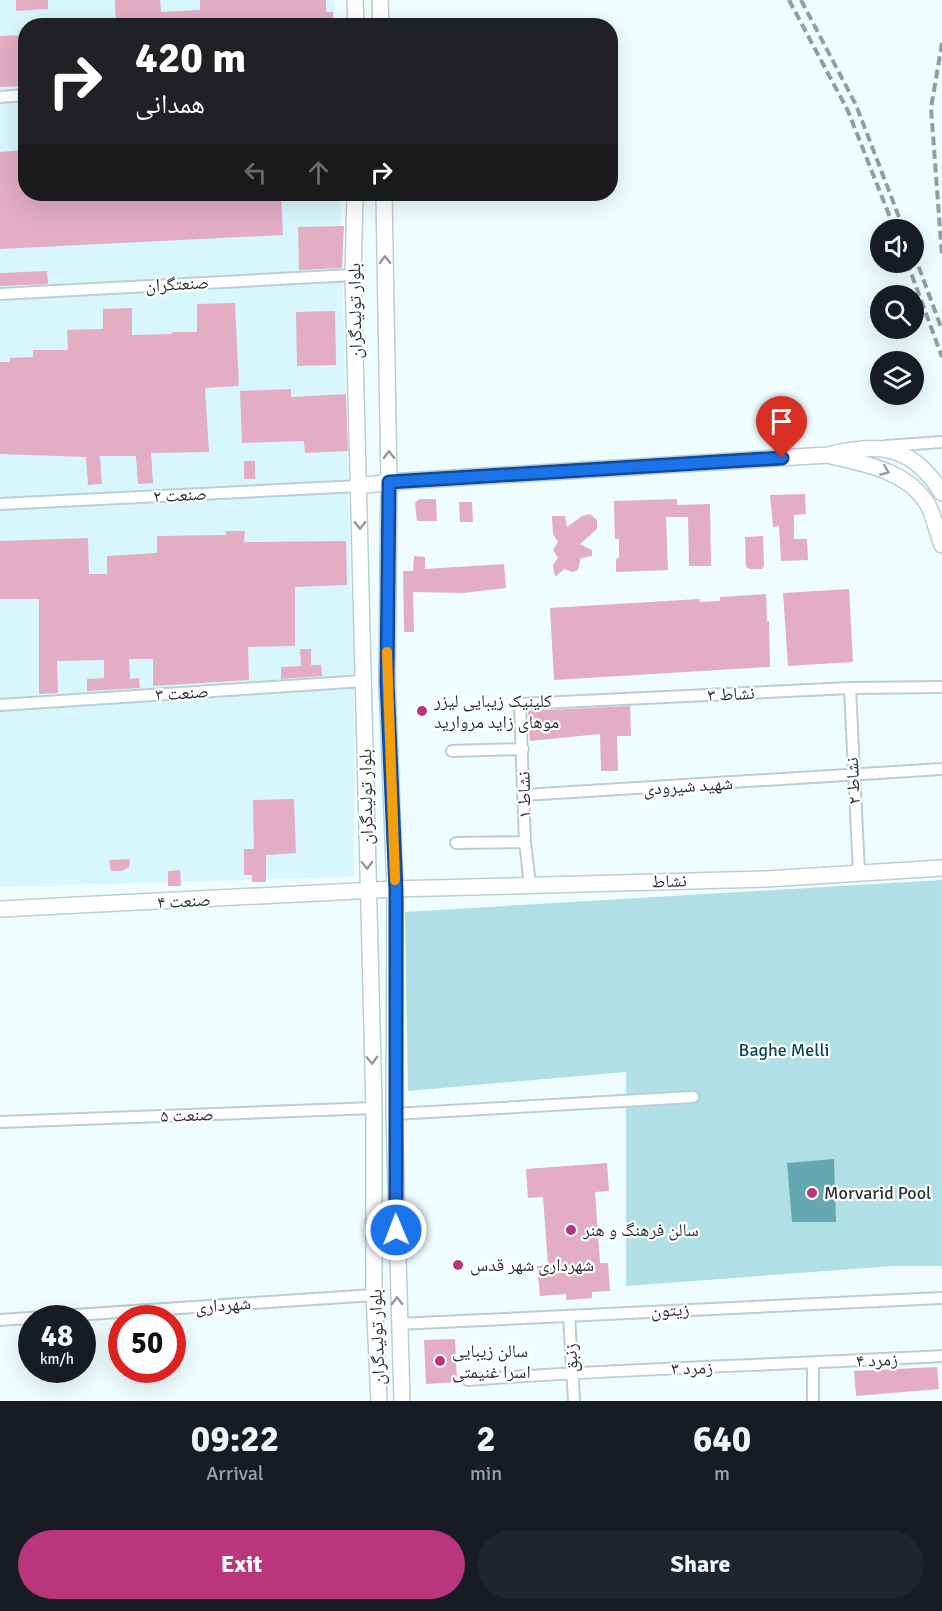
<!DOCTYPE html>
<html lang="en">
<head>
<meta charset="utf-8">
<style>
	:root { --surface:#171b24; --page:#20242c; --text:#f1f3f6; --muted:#9ea1a6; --accent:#b9357c }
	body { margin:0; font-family:Signika,"Noto Naskh Arabic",sans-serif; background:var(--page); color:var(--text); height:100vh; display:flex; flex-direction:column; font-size:22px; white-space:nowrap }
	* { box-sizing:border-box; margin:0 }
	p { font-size:20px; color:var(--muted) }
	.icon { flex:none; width:33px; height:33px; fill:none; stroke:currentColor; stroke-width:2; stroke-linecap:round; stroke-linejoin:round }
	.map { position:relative; height:1401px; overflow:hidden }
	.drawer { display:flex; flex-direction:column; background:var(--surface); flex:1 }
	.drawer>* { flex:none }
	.hud { position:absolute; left:18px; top:18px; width:600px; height:183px; border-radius:24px; box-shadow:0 6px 24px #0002; background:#202124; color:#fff; overflow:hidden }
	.tools { position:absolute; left:870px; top:219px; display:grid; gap:12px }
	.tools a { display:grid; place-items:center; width:54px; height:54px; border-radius:50%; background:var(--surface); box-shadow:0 6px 24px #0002; font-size:30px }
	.speed { position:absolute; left:18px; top:1305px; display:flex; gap:12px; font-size:30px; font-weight:700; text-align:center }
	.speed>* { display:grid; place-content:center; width:78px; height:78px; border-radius:50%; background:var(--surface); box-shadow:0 6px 24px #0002; line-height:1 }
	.speed small { font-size:15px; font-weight:400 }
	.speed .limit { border:9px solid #d22; background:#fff; color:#111 }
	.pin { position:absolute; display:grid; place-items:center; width:51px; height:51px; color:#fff; margin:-62px -26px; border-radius:50% 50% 50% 0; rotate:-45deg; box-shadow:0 0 6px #0007 }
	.pin .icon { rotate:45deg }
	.me { position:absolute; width:66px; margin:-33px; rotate:359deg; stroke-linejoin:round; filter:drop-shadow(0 0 4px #0008) }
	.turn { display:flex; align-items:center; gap:21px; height:126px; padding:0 18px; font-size:27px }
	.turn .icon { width:78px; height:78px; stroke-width:2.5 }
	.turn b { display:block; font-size:42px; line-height:51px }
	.lanes { display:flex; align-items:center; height:57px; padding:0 18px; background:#0003; justify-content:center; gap:30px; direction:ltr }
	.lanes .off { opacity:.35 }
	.eta { display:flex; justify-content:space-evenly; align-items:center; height:102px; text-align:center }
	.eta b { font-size:36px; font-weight:700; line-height:42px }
	.action { display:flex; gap:12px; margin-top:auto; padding:12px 18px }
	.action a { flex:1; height:69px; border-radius:36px; background:var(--accent); color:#fff; font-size:24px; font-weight:700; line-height:69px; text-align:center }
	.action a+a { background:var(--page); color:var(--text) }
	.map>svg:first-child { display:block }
	.built { fill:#d8f7fc }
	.green { fill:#b1dfe6 }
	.water { fill:#65a8b2 }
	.building { fill:#e3adc4 }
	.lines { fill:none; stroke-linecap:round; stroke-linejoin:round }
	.street-casing { stroke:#bacfd3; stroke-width:14 }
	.secondary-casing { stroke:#bacfd3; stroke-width:18 }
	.street { stroke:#fff; stroke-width:10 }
	.secondary { stroke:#fff; stroke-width:15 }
	.rail { stroke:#939ea0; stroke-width:4; stroke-dasharray:9 4.5; stroke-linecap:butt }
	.oneway { stroke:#95999a }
	.route-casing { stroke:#114b97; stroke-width:15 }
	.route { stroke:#1a73e8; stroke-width:10 }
	.slow { stroke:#f59e0b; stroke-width:10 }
	.poi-dot { fill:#b9357c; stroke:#fff; stroke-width:2 }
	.labels { text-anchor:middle; stroke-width:4.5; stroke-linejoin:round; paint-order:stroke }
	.street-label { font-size:18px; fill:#2b3335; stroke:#fff }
	.poi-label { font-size:18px; fill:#2b3335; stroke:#fff; text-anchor:start }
	.park-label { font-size:18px; fill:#0a4950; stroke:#fff }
</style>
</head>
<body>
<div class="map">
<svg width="942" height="1401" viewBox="0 0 942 1401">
	<rect width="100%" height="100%" fill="#effdff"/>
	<path class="built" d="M0 0H334L335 25 26 26V194H340L351 593H354V877L0 887Z"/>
	<path class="green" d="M942 880V1266H893L626 1286V1072L408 1091 405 912Z"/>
	<path class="water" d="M834 1159 836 1222H792L787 1163Z"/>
	<path class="building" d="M16 0H48V9L16 11Z
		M115 0H160L161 12 200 10V0H326V12H333V26H116Z
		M26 35V86L0 87V36Z
		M26 150V194H281L283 235 0 249V152Z
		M344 226 342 268 299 270 298 227Z
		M47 271 48 284 0 286V273Z
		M235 303 239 386 205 388 209 452 151 453 153 483 138 484 136 456H100L102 484 88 485 86 457 0 454V362H10V358L33 357V350H68L67 330 103 329V309L132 308V335L172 334V332H197V304Z
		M335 311 336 365 297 366 296 312Z
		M291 389V397L346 394 348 451 305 453 304 441 242 443 240 391Z
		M244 461H255V479H244Z
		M805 494 806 514 794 515V539H807L808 560 781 561 779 526 773 527 770 495Z
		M419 499H436L437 521H417L415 503Z
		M677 499V505L710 504 711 566H689L688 517H666L668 570 616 572V559L619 558V539H615L614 501Z
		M459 502H472L473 522H460Z
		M590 514 597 520V529L580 544 592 550V556L581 558 578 570 573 572 564 569 555 577 553 565 558 558 553 550 558 542 553 534 552 516H565L567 527 582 516Z
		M226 531H245L244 542 346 541 347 585 295 587V646L248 647 249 680 153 686V659H129L130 679 139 678 140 688 87 691V679L104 678V660L57 661 58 693 39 694V599H0V541L88 538 89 574H107V556L157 553V536L226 535Z
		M763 536 764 566 762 569H750L746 567 745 537Z
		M414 556 425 557V569L504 564 506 588 463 593 413 592 414 632H404L403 571H413Z
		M849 589 853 662 788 666 783 593Z
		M766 594 767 621H769L770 667 554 680 550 608 699 599 700 602 720 601V597Z
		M300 649H311V665H321L322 676 281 679V667L301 666Z
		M630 706 631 736H617L618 771H601L600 734 530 741 528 711Z
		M294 799 296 853 266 855V882H252V875H244V849H254L253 800Z
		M130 859 129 867 122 871H111L109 860Z
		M180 870 181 886H168V871Z
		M607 1163 609 1191 595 1192 600 1263H608L610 1291 592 1292V1298L566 1300V1294L540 1296 537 1266 548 1265 543 1197 528 1198 526 1169Z
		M455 1339 457 1382 426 1384 424 1340Z
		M937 1367 939 1389 856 1396 854 1371Z"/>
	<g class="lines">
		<g class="street-casing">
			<path id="street" d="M0 97 26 95
				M0 294 353 275
				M885 446 942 442
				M0 504 359 486
				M850 688 859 873
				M0 705 364 681
				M452 751 523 749
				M524 795 942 769
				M456 843 525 842
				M530 885 525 842 520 704 850 688 942 687
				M394 1114 693 1097
				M0 1122 374 1108
				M569 1316 574 1401
				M0 1320 374 1295
				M398 1324 942 1298
				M813 1364V1401
				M468 1380C626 1368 784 1365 942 1356"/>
		</g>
		<g class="secondary-casing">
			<path id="secondary" d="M355 0 356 26
				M380 0 381 26
				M355 194 353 275 374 1108V1295L379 1401
				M384 194 389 482 387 682 395 889 394 1114 402 1401
				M831 456C866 464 908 471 928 505 934 517 937 532 942 545
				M359 486 389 482 828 455C879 442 912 445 942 493
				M0 909 395 889 766 879 942 868"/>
		</g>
		<use href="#street" class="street"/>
		<use href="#secondary" class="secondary"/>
		<path class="rail" d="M789 0 848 111 895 230
			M801 0 856 105 904 230
			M942 43 931 108 942 256
			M914 254 942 330
			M907 262 942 357"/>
	</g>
	<defs><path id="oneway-chevron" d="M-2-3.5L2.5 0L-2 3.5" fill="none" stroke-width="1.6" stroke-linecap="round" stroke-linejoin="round" transform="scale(1.5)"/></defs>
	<g class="oneway">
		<use href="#oneway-chevron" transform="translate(385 260) rotate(-91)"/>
		<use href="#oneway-chevron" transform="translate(389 455) rotate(-91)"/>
		<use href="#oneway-chevron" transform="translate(885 471) rotate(22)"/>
		<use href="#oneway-chevron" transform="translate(360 525) rotate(89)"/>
		<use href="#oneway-chevron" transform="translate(367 865) rotate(89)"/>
		<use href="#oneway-chevron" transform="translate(372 1060) rotate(88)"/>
		<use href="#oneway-chevron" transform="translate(397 1301) rotate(-91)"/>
	</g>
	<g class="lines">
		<g class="route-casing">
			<path id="route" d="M396 1230V890L387 682 389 482 782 458"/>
		</g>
		<use href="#route" class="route"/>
		<path class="slow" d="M387 652 395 880"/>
	</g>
	<g class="poi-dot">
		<circle cx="422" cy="711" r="6"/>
		<circle cx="812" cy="1193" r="6"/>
		<circle cx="571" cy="1230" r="6"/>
		<circle cx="458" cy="1265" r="6"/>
		<circle cx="440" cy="1361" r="6"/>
	</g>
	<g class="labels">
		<g class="street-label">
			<text transform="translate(177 284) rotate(-3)" y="6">صنعتگران</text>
			<text transform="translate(355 311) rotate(-91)" y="6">بلوار تولیدگران</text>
			<text transform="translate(180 495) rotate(-3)" y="6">صنعت ۲</text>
			<text transform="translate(182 693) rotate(-4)" y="6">صنعت ۳</text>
			<text transform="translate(731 694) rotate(-3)" y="6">نشاط ۳</text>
			<text transform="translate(853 781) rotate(-93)" y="6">نشاط ۲</text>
			<text transform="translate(688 786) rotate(-4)" y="6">شهید شیرودی</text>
			<text transform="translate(524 795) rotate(-91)" y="6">نشاط ۱</text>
			<text transform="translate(366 797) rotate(-91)" y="6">بلوار تولیدگران</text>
			<text transform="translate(669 881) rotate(-2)" y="6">نشاط</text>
			<text transform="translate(184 901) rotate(-3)" y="6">صنعت ۴</text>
			<text transform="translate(187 1115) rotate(-2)" y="6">صنعت ۵</text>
			<text transform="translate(223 1305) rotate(-4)" y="6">شهرداری</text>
			<text transform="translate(670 1310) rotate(-3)" y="6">زیتون</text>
			<text transform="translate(377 1337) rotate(-92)" y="6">بلوار تولیدگران</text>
			<text transform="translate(571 1358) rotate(-93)" y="6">زنبق</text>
			<text transform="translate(877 1360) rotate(-3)" y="6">زمرد ۴</text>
			<text transform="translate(692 1368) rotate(-2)" y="6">زمرد ۳</text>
		</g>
		<g class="poi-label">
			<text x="434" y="707">کلینیک زیبایی لیزر<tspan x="434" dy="21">موهای زاید مروارید</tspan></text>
			<text x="824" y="1199">Morvarid Pool</text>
			<text x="583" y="1236">سالن فرهنگ و هنر</text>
			<text x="470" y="1271">شهرداری شهر قدس</text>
			<text x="452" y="1357">سالن زیبایی<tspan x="452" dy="21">اسرا غنیمتی</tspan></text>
		</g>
		<g class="park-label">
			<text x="784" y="1056">Baghe Melli</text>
		</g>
	</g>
</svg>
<div class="tools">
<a><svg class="icon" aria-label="sound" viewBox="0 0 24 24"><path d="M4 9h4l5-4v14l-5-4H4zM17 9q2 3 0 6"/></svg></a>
<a><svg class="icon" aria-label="search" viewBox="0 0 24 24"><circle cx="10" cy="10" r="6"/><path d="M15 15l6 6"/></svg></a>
<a><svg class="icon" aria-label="layers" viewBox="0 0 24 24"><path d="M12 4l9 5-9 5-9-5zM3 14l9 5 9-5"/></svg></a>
</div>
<div class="speed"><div>48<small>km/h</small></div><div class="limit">50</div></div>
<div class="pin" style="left:782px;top:458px;background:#d93025"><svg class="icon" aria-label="arrive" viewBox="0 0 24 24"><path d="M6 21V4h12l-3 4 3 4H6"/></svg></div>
<svg class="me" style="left:396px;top:1230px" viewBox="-20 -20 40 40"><circle r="17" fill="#1a73e8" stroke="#fff" stroke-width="3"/><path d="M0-11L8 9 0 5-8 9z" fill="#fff"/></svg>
<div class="hud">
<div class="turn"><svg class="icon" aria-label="right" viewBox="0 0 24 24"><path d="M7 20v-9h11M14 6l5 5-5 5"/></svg><div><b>420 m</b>همدانی</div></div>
<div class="lanes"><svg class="icon off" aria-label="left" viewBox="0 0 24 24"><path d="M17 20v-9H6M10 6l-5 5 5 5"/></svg><svg class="icon off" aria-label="ahead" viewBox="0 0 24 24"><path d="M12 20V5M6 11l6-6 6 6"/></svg><svg class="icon" aria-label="right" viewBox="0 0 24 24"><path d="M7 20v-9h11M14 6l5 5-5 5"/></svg></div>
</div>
</div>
<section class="drawer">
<div class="eta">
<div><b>09:22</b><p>Arrival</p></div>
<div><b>2</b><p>min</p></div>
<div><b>640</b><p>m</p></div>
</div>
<div class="action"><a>Exit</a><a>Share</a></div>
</section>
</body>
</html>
